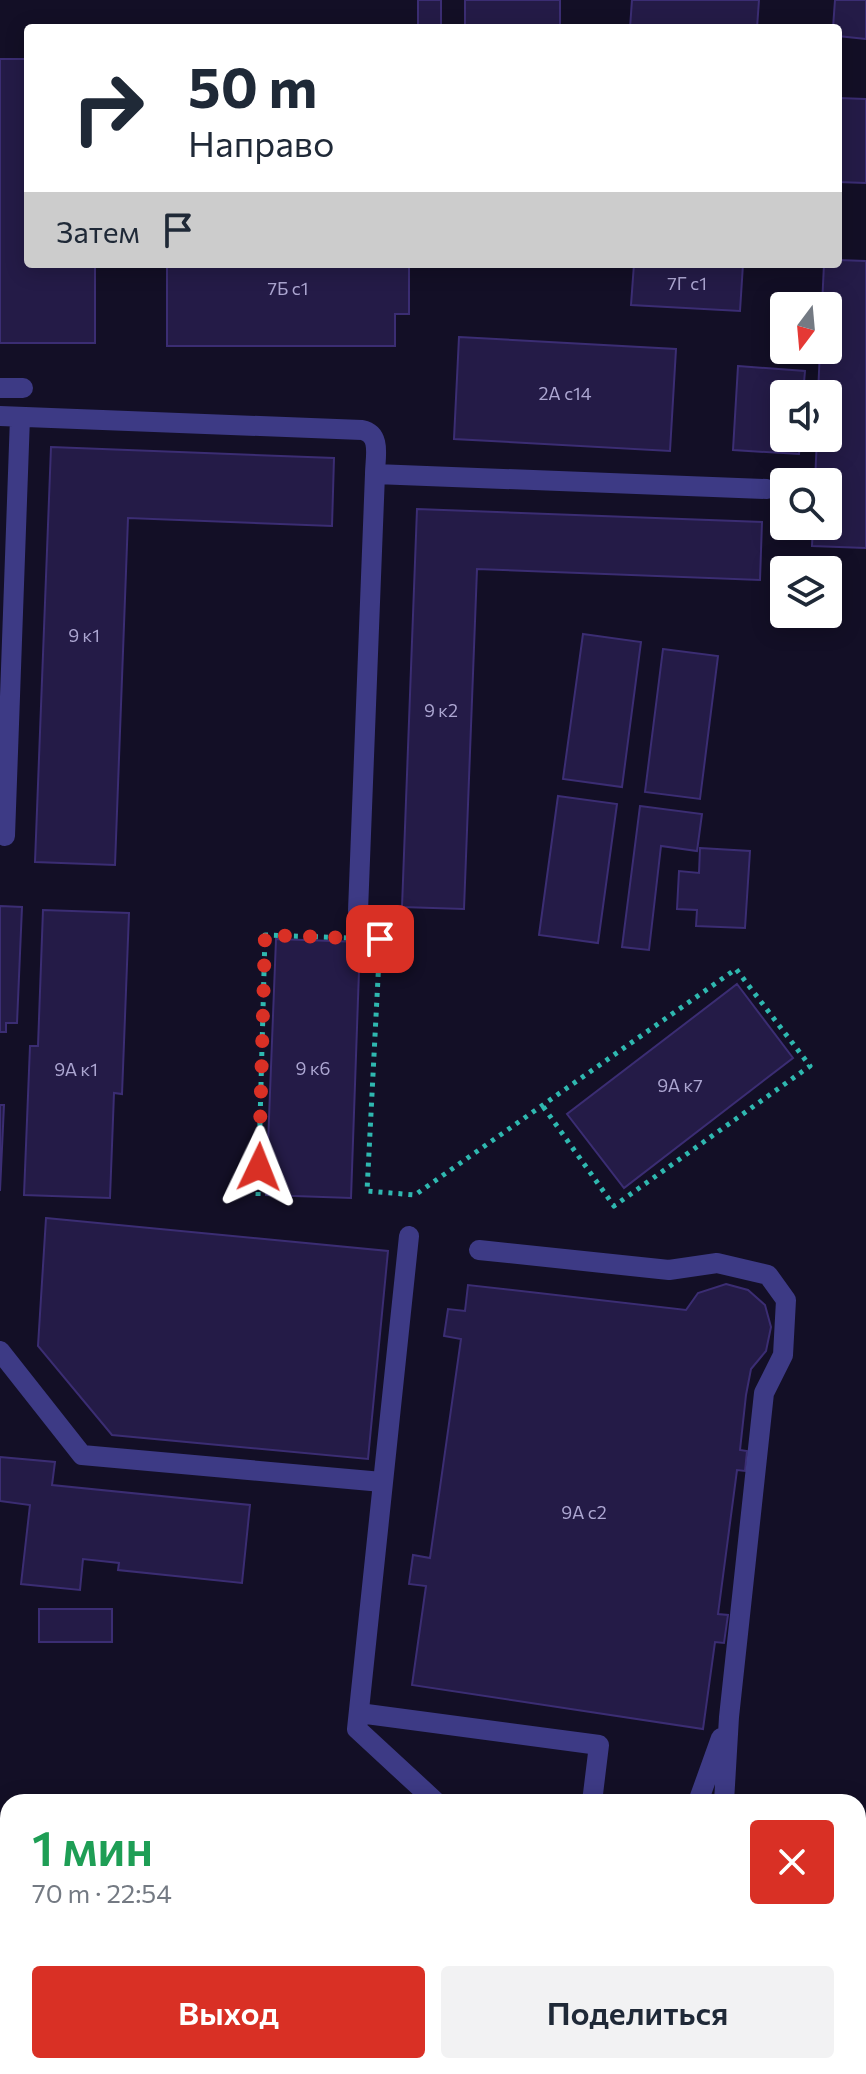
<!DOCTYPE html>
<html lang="ru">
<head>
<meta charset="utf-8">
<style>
	:root { --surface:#fff; --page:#f2f2f3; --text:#1f2937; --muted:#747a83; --accent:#d93025 }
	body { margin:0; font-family:Commissioner,sans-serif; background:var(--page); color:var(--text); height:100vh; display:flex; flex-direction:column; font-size:30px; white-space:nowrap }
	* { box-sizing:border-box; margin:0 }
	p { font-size:26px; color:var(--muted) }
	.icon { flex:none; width:44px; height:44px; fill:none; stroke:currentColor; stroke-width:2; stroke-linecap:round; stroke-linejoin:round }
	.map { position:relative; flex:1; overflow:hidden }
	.drawer { position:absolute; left:0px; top:1794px; width:866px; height:280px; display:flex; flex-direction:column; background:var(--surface); border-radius:24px 24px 0 0; box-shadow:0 4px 20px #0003 }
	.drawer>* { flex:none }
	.hud { position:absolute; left:24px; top:24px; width:818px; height:244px; border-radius:8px; box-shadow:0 4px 20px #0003; background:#fff; color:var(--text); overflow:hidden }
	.needle { width:52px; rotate:196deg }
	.buttons { position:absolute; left:770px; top:292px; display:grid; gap:16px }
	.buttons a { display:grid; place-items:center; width:72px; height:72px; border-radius:8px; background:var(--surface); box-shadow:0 4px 20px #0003; font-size:40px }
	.pin { position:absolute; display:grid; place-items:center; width:68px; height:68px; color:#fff; margin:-34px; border-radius:16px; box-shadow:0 4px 12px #0006 }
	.me { position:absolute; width:88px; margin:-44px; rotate:2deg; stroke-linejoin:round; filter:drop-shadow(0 0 6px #0008) }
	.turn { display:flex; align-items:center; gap:28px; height:168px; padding:0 32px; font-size:36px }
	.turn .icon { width:104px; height:104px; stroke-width:2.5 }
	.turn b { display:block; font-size:56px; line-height:68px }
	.then { display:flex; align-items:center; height:76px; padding:0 32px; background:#0003; gap:16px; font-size:30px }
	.round { display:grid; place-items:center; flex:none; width:84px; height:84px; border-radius:8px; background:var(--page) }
	.overview { display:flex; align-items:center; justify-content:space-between; height:136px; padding:0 32px }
	h1 { font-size:48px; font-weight:600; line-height:60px; color:#1e9e55 }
	.cta { display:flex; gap:16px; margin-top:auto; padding:16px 32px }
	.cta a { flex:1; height:92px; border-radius:8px; background:var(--accent); color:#fff; font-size:32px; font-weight:600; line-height:92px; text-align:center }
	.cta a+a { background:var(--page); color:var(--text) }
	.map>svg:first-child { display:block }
	.building { fill:#241b47; stroke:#3b2d73; stroke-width:2 }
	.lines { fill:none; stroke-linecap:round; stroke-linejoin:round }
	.path { stroke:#2fb8b0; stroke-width:5; stroke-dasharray:4 6; stroke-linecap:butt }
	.minor { stroke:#3d3a85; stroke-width:20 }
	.route { stroke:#d93025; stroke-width:14; stroke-dasharray:0 25.2 }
	.labels { text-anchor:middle; stroke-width:7; stroke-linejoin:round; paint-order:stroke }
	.number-label { font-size:18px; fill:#aca6d1 }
</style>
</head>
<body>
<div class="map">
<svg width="866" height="2074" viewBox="0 0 866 2074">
	<rect width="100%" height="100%" fill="#130f26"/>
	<path class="building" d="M418 0H441V26H418Z
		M465 0H560V28H465Z
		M632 0H759L757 28H630Z
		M835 0H866V39L838 36V28H833Z
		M0 59H28V264H95V343H0Z
		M838 98 866 99V183L838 182Z
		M838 260 866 261V548L812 546 813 526H828V482H815L817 438H828V394H818L820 350H828V306H822L824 264H838Z
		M167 264H409V314H395V346H167Z
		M634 264H743L740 311 631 305Z
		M459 337 676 349 670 451 454 439Z
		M738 366 805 371 803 394H784V438H801L799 454 733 450Z
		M51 447 334 458 332 526 128 518 115 865 35 862Z
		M417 509 762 522 760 580 477 569 464 909 402 907Z
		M583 634 641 642 622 787 563 779Z
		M663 649 718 656 700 799 645 792Z
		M558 796 617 804 598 943 539 935Z
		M640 806 702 814 697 851 661 846 649 950 622 947Z
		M700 848 750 851 745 928 696 926 697 910 677 909 679 871 699 873Z
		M0 906 22 907 17 1023H6V1032H0Z
		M43 910 129 913 122 1094 114 1093 110 1198 24 1195 30 1046H38Z
		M276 939 360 942 351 1198 266 1195Z
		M737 984 793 1058 624 1188 567 1114Z
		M0 1105H4L0 1191Z
		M46 1218 388 1251 368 1459 112 1435 38 1346Z
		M726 1284 748 1290 765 1305 771 1327 766 1351 751 1369 746 1395 740 1450 747 1451 745 1471 737 1470 718 1614 728 1615 724 1643 715 1642 703 1729 412 1685 426 1586 409 1584 413 1555 430 1558 461 1339 444 1336 448 1309 465 1311 468 1285 686 1310 698 1293Z
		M0 1457 55 1462 52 1485 250 1505 242 1583 118 1570 119 1563 83 1559 80 1590 21 1584 30 1505 0 1501Z
		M39 1609H112V1642H39Z
		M8 2057V2066H77V2074H0V2067H2Z"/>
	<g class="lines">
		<path class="path" d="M258 1196 265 935 380 939 367 1191 415 1195 736 969 810 1066 614 1206 542 1105"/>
		<path class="minor" d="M0 388H23
			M0 416 362 430C382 434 375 458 375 474
			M5 836 20 417
			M358 911 375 474 767 489
			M409 1236 357 1729 436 1802
			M479 1250 669 1270 717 1263 768 1275 786 1300 783 1355 764 1393 729 1717 724 1802
			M0 1351 82 1455 382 1482
			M359 1713 599 1745 592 1802
			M698 1802 721 1738
			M688 2066 689 2074"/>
	</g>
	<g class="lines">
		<path class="route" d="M259 1167 265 935 380 939"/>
	</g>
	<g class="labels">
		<g class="number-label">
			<text x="687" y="290">7Г с1</text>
			<text x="288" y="295">7Б с1</text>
			<text x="565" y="400">2А с14</text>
			<text x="84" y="642">9 к1</text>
			<text x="441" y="717">9 к2</text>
			<text x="313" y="1075">9 к6</text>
			<text x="76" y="1076">9А к1</text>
			<text x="680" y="1092">9А к7</text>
			<text x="584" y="1519">9А с2</text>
		</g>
	</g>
</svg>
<div class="buttons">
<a><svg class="needle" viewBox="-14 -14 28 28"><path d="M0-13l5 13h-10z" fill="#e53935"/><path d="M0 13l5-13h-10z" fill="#747a83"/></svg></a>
<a><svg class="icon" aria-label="sound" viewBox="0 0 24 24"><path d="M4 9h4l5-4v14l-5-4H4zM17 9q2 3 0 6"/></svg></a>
<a><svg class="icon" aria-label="search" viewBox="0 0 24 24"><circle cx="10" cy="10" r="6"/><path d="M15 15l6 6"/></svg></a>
<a><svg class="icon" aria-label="layers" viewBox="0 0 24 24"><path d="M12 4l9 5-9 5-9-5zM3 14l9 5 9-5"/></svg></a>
</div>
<div class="pin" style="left:380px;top:939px;background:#d93025"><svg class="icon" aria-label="arrive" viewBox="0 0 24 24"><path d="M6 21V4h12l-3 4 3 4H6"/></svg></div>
<svg class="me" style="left:259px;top:1167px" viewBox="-20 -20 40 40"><path d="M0-17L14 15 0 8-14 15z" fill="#d93025" stroke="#fff" stroke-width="4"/></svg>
<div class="hud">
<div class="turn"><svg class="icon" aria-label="right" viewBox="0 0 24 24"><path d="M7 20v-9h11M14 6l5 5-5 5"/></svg><div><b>50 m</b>Направо</div></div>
<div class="then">Затем<svg class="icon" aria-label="arrive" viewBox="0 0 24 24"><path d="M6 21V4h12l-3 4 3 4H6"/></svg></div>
</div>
<section class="drawer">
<div class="overview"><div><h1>1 мин</h1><p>70 m · 22:54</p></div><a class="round" style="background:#d93025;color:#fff"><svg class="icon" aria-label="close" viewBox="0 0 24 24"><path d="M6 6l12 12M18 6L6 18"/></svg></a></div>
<div class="cta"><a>Выход</a><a>Поделиться</a></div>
</section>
</div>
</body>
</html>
